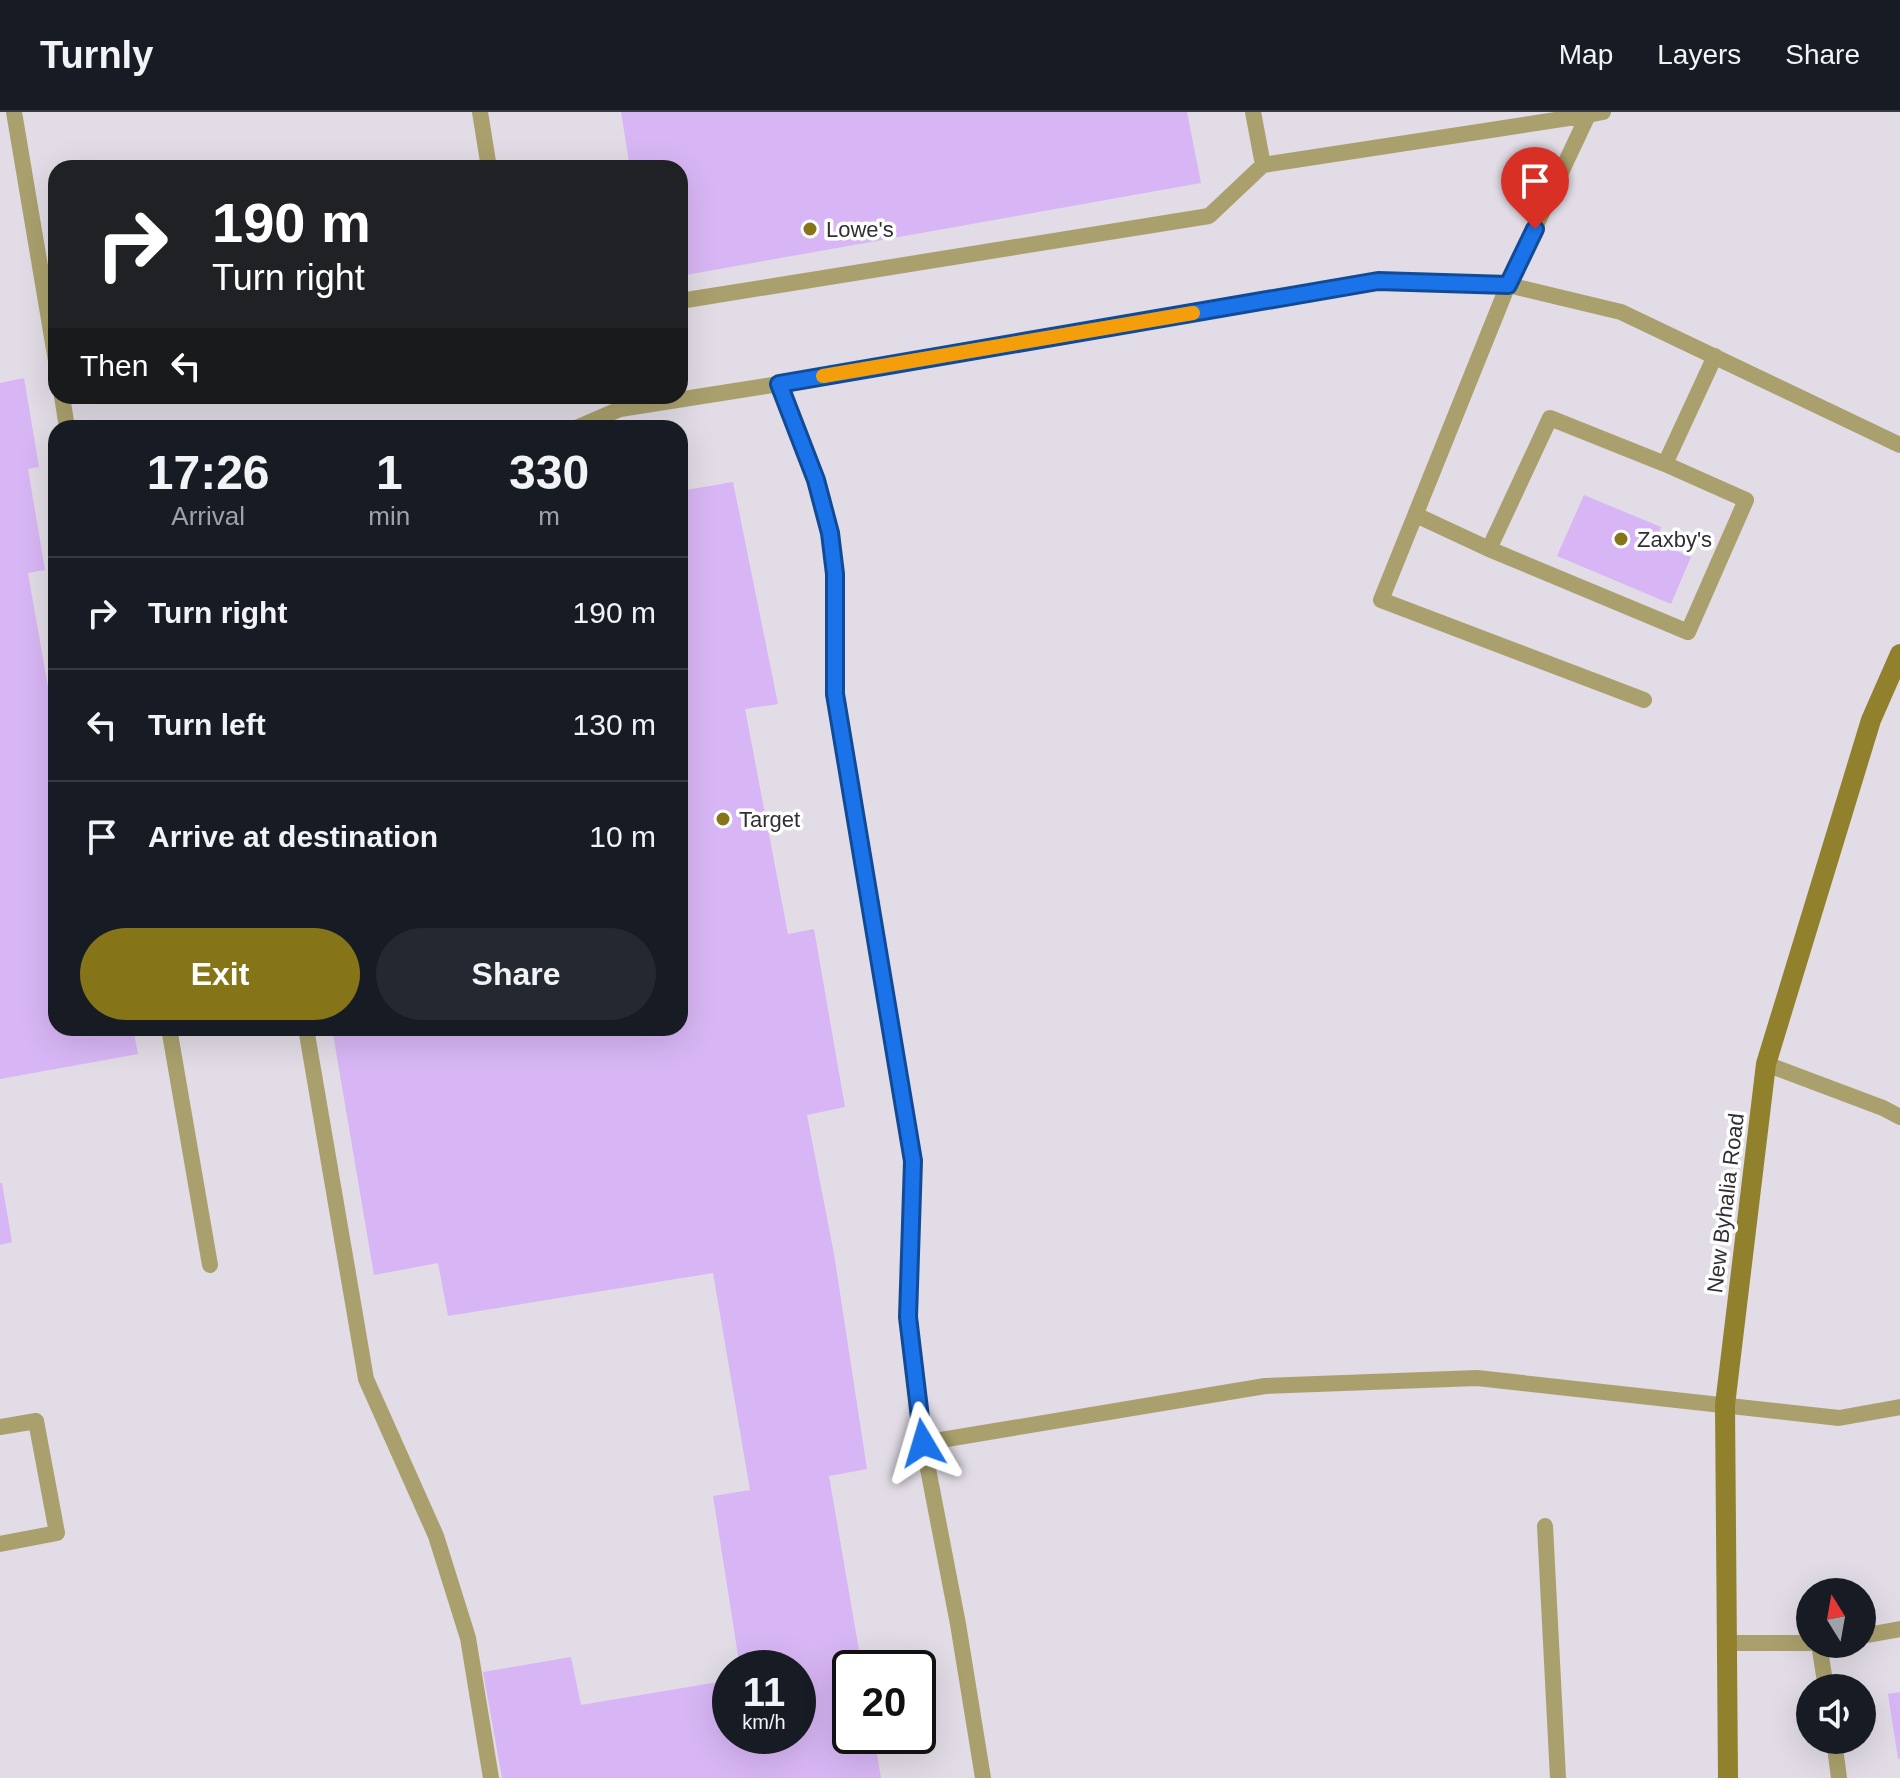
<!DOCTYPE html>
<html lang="en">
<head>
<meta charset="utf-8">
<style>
	:root { --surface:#171b24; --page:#242831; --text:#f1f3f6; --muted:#9ea1a6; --line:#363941; --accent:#867518 }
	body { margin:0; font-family:Arial,sans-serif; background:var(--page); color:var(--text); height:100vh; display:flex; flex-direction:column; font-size:30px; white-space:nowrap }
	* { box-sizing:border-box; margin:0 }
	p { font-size:26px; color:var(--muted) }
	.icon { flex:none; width:44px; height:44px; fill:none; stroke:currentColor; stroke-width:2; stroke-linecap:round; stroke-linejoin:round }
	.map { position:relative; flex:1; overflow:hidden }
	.drawer { position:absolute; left:48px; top:308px; width:640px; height:616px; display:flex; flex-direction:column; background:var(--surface); border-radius:24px; box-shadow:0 8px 32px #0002 }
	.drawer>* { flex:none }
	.guide { position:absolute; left:48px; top:48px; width:640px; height:244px; border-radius:24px; box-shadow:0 8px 32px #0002; background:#202124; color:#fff; overflow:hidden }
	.needle { width:52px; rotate:349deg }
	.controls { position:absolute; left:1796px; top:1466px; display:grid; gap:16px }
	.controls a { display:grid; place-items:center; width:80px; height:80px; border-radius:50%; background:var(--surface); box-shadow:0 8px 32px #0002; font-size:40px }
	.speed { position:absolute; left:712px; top:1538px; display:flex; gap:16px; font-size:40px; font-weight:700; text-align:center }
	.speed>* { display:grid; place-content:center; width:104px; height:104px; border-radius:50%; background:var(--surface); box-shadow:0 8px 32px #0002; line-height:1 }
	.speed small { font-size:20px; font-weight:400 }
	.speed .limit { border:4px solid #111; border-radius:12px; background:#fff; color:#111 }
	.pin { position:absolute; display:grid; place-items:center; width:68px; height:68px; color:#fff; margin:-82px -34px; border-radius:50% 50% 50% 0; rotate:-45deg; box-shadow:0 0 8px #0007 }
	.pin .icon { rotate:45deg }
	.me { position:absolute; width:88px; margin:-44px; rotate:353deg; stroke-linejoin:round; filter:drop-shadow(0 0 6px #0008) }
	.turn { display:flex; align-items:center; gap:28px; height:168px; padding:0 32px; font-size:36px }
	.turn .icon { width:104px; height:104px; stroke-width:2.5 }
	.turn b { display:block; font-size:56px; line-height:68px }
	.then { display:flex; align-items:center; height:76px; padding:0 32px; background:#0003; gap:16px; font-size:30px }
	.eta { display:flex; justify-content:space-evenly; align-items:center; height:136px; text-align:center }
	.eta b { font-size:48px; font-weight:700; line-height:56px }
	.button { display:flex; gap:16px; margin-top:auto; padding:16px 32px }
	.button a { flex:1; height:92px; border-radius:48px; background:var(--accent); color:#fff; font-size:32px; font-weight:700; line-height:92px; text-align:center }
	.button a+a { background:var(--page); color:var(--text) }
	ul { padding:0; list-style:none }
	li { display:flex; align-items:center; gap:24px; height:112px; padding:0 32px; border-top:2px solid var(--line) }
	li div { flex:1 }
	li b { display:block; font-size:30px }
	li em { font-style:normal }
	header { display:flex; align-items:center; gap:48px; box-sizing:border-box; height:112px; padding:0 40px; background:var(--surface); border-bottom:2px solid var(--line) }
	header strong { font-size:38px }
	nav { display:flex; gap:44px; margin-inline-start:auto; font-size:28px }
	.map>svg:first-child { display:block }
	.building { fill:#d8b6f5 }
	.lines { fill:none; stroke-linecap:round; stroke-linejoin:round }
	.service { stroke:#aaa06d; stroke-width:16 }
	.secondary { stroke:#91812c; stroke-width:20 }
	.route-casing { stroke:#114b97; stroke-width:20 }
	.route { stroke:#1a73e8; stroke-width:14 }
	.slow { stroke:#f59e0b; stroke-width:14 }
	.poi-dot { fill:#867518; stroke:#fff; stroke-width:3 }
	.labels { text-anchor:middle; stroke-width:7; stroke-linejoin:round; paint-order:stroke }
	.poi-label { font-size:22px; fill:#312f33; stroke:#fff; text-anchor:start }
	.street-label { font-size:22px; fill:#312f33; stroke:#fff }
</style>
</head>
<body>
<header>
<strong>Turnly</strong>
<nav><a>Map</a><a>Layers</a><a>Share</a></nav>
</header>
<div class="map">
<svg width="1900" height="1666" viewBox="0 0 1900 1666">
	<rect width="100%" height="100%" fill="#e1dce5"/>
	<path class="building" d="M621 0H1187L1201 71 680 164V56H630Z
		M24 266 39 355 28 357 45 458 28 461 56 621V916H133L138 942 0 967V271Z
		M733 370 778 592 745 597 788 822 814 817 845 995 807 1003 834 1142 867 1357 829 1364 862 1556H850V1624H874L881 1666H502L483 1560 571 1545 581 1593 730 1568V1624H798V1556H740L713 1384 750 1378 713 1161 448 1204 438 1151 374 1163 332 916H680V379Z
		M1584 383 1661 415 1655 430 1691 445 1671 492 1557 444Z
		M0 1071H2L12 1130 0 1133Z
		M1900 1580V1647H1898L1888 1582Z"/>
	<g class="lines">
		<path class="service" d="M14 0 56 249
			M480 0 489 56
			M1253 0 1263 53 1588 3
			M1603 0 1588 3 1508 173 1381 488 1644 588
			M680 189 1209 104 1263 53
			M62 284 67 316
			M1550 306 1665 352 1746 388 1688 520 1489 437Z
			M576 316 620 297 779 272
			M1665 352 1715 244
			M1416 403 1489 437
			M169 916 210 1153
			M306 916 366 1267 436 1424 468 1526 491 1666
			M1766 952 1883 996 1900 1005
			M0 1315 36 1309 57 1421 0 1432
			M923 1331 1265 1274 1477 1266 1839 1306 1900 1295
			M1545 1414 1558 1666
			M1862 1524 1900 1517
			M1727 1531H1810
			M1819 1532 1826 1576
			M1834 1628 1839 1666
			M983 1666 958 1512 923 1331 908 1205 913 1049 835 582V462L830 421 816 368 779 272 1378 169 1508 173 1621 200 1900 333"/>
		<path class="secondary" d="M1728 1666 1725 1293 1766 952 1871 608 1900 542"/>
	</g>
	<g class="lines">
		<g class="route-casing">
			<path id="route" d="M923 1331 908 1205 913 1049 835 582V462L830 421 816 368 779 272 1378 169 1508 173 1535 117"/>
		</g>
		<use href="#route" class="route"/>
		<path class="slow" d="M823 264 1193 201"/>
	</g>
	<g class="poi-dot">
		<circle cx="810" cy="117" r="8"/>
		<circle cx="1621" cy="427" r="8"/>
		<circle cx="723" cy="707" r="8"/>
	</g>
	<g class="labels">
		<g class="poi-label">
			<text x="826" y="125">Lowe's</text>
			<text x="1637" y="435">Zaxby's</text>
			<text x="739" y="715">Target</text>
		</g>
		<g class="street-label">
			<text transform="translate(1725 1091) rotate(-83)" y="8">New Byhalia Road</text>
		</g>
	</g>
</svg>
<div class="controls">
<a><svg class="needle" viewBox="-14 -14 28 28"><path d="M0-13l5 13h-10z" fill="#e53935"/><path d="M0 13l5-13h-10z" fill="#9ea1a6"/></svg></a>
<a><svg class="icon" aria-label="sound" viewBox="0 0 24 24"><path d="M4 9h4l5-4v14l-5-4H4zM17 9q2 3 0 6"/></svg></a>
</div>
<div class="speed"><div>11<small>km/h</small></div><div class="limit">20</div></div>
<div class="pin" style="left:1535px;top:117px;background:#d93025"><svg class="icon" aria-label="arrive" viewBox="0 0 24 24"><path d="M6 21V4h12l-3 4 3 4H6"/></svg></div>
<svg class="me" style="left:923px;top:1331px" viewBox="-20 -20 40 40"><path d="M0-17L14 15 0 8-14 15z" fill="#1a73e8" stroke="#fff" stroke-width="4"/></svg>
<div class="guide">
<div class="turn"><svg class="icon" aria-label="right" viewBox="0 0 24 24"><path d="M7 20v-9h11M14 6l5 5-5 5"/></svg><div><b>190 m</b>Turn right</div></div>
<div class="then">Then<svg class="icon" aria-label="left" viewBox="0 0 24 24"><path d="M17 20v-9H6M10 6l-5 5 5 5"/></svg></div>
</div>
<section class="drawer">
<div class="eta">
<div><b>17:26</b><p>Arrival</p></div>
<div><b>1</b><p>min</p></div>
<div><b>330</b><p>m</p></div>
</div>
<ul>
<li><svg class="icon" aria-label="right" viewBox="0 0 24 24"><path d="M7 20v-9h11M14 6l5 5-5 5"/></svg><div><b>Turn right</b></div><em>190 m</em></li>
<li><svg class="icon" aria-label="left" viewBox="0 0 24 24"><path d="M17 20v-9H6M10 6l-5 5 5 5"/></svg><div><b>Turn left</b></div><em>130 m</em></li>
<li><svg class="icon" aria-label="arrive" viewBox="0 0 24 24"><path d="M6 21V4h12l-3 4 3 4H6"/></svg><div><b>Arrive at destination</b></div><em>10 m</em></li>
</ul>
<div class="button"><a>Exit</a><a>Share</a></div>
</section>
</div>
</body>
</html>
